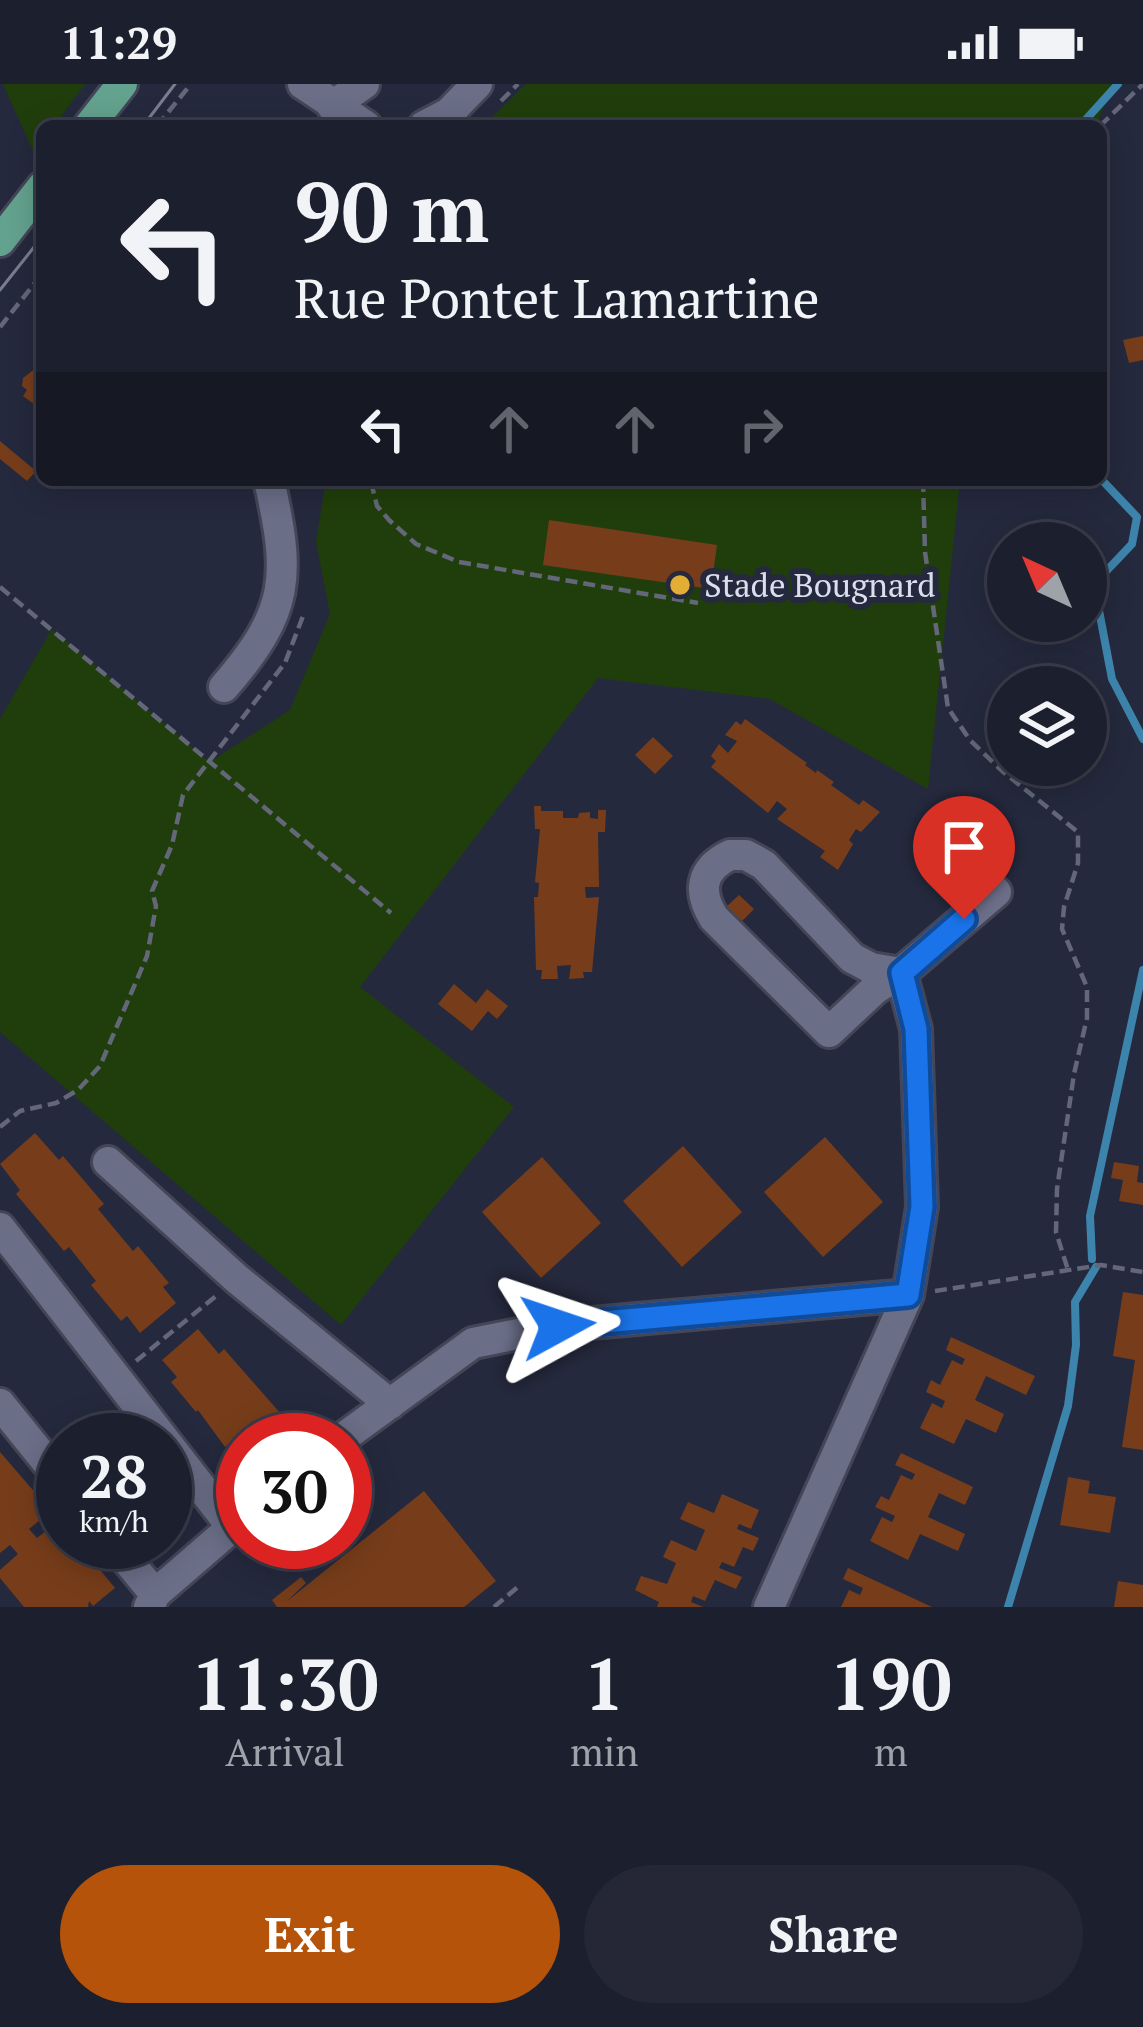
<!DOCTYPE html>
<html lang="en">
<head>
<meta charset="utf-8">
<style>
	:root { --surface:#1c1f2e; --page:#252736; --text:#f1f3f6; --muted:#a0a2aa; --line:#3a3d4a; --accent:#b45309 }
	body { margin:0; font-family:"PT Serif",serif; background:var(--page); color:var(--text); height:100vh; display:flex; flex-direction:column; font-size:45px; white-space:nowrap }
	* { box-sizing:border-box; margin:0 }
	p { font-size:39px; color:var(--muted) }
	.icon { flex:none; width:66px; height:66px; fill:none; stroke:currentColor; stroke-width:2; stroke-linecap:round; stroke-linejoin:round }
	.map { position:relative; height:1523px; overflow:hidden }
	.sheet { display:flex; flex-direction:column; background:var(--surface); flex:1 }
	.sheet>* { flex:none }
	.hud { position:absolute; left:36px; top:36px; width:1071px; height:366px; border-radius:18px; box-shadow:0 6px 30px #0003,0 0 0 3px var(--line); background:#1c1f2e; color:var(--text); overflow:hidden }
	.needle { width:78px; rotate:316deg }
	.controls { position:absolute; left:987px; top:438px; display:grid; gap:24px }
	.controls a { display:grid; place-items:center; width:120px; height:120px; border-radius:50%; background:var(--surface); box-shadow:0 6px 30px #0003,0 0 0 3px var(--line); font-size:60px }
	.speed { position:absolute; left:36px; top:1329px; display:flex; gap:24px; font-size:60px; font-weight:700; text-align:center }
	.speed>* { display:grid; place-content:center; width:156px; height:156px; border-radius:50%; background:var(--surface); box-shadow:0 6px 30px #0003,0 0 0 3px var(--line); line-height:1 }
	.speed small { font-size:30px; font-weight:400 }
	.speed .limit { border:18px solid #d22; background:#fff; color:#111 }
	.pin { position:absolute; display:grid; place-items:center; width:102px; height:102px; color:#fff; margin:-123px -51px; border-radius:50% 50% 50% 0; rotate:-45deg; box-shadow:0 0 12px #0007 }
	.pin .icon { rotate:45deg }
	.me { position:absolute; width:132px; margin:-66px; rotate:85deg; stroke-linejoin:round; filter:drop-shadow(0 0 9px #0008) }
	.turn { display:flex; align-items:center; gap:42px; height:252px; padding:0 60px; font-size:54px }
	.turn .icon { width:156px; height:156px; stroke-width:2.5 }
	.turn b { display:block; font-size:84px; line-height:102px }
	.lanes { display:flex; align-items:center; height:114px; padding:0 60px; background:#0003; justify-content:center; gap:60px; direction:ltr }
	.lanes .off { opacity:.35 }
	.eta { display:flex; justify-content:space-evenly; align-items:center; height:204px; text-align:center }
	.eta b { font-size:72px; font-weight:600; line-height:84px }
	.button { display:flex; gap:24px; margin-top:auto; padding:24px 60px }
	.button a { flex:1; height:138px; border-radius:72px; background:var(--accent); color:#fff; font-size:48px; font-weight:600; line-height:138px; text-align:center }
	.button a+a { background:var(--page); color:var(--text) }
	.status { display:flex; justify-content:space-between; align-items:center; height:84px; padding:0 60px; background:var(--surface); direction:ltr }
	.status svg { height:33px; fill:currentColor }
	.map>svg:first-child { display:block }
	.green { fill:#203e0b }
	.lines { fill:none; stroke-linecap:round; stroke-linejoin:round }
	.stream { stroke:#3d84ac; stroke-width:8 }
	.building { fill:#773d1a }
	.minor-casing { stroke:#444658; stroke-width:36 }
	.major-casing { stroke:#444658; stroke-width:36 }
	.path { stroke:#646779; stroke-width:4.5; stroke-dasharray:12 6; stroke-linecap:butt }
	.minor { stroke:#6a6e87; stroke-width:30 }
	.major { stroke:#63a28e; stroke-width:30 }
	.tram { stroke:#7a7d8e; stroke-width:3 }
	.route-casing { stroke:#114b97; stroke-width:30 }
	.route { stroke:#1a73e8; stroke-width:21 }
	.poi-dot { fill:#e3ae35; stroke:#25293d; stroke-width:4.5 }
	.labels { text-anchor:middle; stroke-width:12; stroke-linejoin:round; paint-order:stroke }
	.poi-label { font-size:33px; fill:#dbdeec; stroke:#25293d; text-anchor:start }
</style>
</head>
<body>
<div class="status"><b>11:29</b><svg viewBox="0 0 49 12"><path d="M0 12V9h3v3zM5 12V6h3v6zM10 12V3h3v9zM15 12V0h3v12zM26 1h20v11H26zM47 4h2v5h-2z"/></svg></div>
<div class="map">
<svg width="1143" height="1523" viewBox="0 0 1143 1523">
	<rect width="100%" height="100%" fill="#25293d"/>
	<path class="green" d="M3 0H85L54 42H42V58L34 69Z
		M526 0H1113L1096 42H483Z
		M326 396H960L928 705 770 615 598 594 360 903 514 1023 341 1241 0 948V635L52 545 210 678 290 626 330 530 316 458Z"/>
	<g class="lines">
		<path class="stream" d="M1080 42 1118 0
			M1101 395 1137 433 1132 460 1094 500 1112 595 1143 655
			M1092 1175 1090 1132 1143 886
			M1008 1523 1068 1322 1076 1261 1075 1218 1096 1183"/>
	</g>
	<path class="building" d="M1143 252V276L1129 279 1123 256Z
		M36 284 42 288V326L23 312 27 306 22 302 23 294Z
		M0 357 36 387 27 397 0 375Z
		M549 436 717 461 711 505 543 481Z
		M745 635 807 679 805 681 816 689 817 686 834 698 831 701 859 721 863 716 880 728 861 748 856 745 849 756 853 760 838 786 820 773 825 767 777 735 787 725 777 717 768 729 711 683 716 677 711 672 719 660 728 669 737 657 725 651 736 637 741 641Z
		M653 653 673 672 655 690 635 671Z
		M534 722H541V727H563V734H578L579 729 590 728V734L598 735V726H606L605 748H598L599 803H585L586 814 599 813 592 888H583L584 894 569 895 571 881 557 882 558 895H541L542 886H536L534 813H538L539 799 535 798 540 745H535Z
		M739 811 754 825 739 840 724 825Z
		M454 900 476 919 487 905 508 922 497 935 488 927 472 947 438 920Z
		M35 1049 59 1076 63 1072 104 1120 98 1125 133 1167 138 1162 169 1199 163 1203 176 1219 140 1249 127 1232 121 1237 91 1201 96 1197 69 1163 64 1167 16 1110 20 1106 0 1080Z
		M825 1053 883 1118 823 1173 764 1108Z
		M683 1062 742 1128 682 1183 623 1117Z
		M542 1073 601 1139 541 1194 482 1128Z
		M1114 1078 1139 1082 1137 1098 1143 1099V1121L1119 1117 1123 1096 1111 1094Z
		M1123 1208 1143 1211V1366L1122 1363 1135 1276 1113 1272Z
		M198 1245 219 1270 224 1265 281 1330 274 1336 282 1345 269 1356H243V1374L230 1359 225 1363 198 1326 196 1328 171 1298 177 1293 162 1276Z
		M951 1253 1035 1292 1026 1311 986 1292 975 1316 1004 1330 996 1349 966 1335 954 1360 920 1344 932 1319 942 1324 945 1317 926 1308 931 1296 940 1301 952 1276 962 1281 965 1275 946 1266Z
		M0 1368 51 1427 29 1445 37 1454 59 1437 63 1442V1458H77L115 1504 93 1522 89 1517 88 1523H24L0 1494V1486L18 1470 10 1461 0 1469Z
		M901 1369 973 1403 965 1421 939 1409 928 1433 965 1450 958 1467 920 1450 908 1476 870 1457 882 1433 892 1438 895 1432 875 1423 881 1412 889 1416 901 1391 912 1396 915 1390 895 1381Z
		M1068 1393 1090 1397 1088 1409 1116 1413 1110 1449 1060 1441Z
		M424 1407 496 1497 464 1523H277L272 1516 301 1493 306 1499 286 1518Z
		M722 1410 759 1426 751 1445 739 1440 737 1445 759 1454 753 1467 743 1463 734 1483 722 1478 719 1484 742 1493 736 1505 715 1496 705 1517 693 1512 691 1518 703 1523H657L659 1518 635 1506 641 1492 667 1500 676 1479 663 1473 671 1456 696 1467 705 1446 680 1435 688 1418 714 1429Z
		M848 1484 932 1523H841L849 1506 860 1511 863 1504 843 1495Z
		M1118 1497 1143 1501V1523H1114Z"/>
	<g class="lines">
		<g class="minor-casing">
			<path id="minor" d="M303 0 366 42
				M332 22 364 0
				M424 42 449 29 477 0
				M224 603C290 527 291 493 269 396
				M730 771H746L764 781 852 874 871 884 901 889 875 905 829 948 714 834C697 807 701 785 730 771Z
				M108 1078 237 1195 390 1320
				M0 1144 232 1443
				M0 1320 63 1398
				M340 1356 473 1259 558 1242 908 1211
				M112 1458 155 1510
				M149 1523 155 1510 243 1434
				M769 1523 908 1211 922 1123 916 945 901 889 996 808"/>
		</g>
		<g class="major-casing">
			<path id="major" d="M89 42 122 0
				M0 157 42 103"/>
		</g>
		<path class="path" d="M501 17 518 0
			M157 42 191 0
			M1100 42 1143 0
			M0 243 42 190
			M923 396 925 468 948 624 970 656 1002 687 1078 748V779L1064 823 1062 845 1087 903V934L1074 990 1057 1105 1056 1148 1068 1186
			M371 398 377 422 389 436 416 460 459 478 698 519
			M0 503 391 829
			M0 1043 20 1027 56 1019 78 1006 100 982 147 872 156 822 152 807 172 761 183 711 285 579 303 532
			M935 1207 1101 1181 1143 1188
			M136 1277 216 1212
			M494 1523 519 1502"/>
		<use href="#minor" class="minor"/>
		<use href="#major" class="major"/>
		<path class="tram" d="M143 42 175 0
			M0 206 42 153"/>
	</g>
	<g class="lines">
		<g class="route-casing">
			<path id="route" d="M558 1242 908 1211 922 1123 916 945 902 889 964 835"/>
		</g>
		<use href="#route" class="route"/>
	</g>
	<circle class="poi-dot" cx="680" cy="501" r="12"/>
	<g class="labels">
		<g class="poi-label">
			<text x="704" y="513">Stade Bougnard</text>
		</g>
	</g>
</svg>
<div class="controls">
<a><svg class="needle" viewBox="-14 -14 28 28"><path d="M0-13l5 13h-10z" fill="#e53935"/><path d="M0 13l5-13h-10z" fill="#a0a2aa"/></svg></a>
<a><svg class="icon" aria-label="layers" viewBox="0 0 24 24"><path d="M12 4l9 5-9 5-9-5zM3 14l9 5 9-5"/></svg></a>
</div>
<div class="speed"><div>28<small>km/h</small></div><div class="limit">30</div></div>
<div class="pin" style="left:964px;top:835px;background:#d93025"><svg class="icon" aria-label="arrive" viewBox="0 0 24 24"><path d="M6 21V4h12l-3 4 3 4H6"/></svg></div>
<svg class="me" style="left:558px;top:1242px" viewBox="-20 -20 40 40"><path d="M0-17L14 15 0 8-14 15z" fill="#1a73e8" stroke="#fff" stroke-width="4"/></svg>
<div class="hud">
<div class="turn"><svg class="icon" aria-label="left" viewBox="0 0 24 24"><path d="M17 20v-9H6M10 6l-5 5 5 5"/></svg><div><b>90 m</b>Rue Pontet Lamartine</div></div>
<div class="lanes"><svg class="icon" aria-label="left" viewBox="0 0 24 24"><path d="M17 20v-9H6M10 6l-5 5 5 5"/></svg><svg class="icon off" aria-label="ahead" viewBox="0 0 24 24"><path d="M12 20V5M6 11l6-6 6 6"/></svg><svg class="icon off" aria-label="ahead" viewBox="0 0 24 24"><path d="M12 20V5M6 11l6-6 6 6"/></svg><svg class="icon off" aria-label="right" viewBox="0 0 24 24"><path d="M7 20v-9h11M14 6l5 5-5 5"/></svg></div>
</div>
</div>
<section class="sheet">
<div class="eta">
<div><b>11:30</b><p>Arrival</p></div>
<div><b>1</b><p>min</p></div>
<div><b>190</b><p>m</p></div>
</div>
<div class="button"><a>Exit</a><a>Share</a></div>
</section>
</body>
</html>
